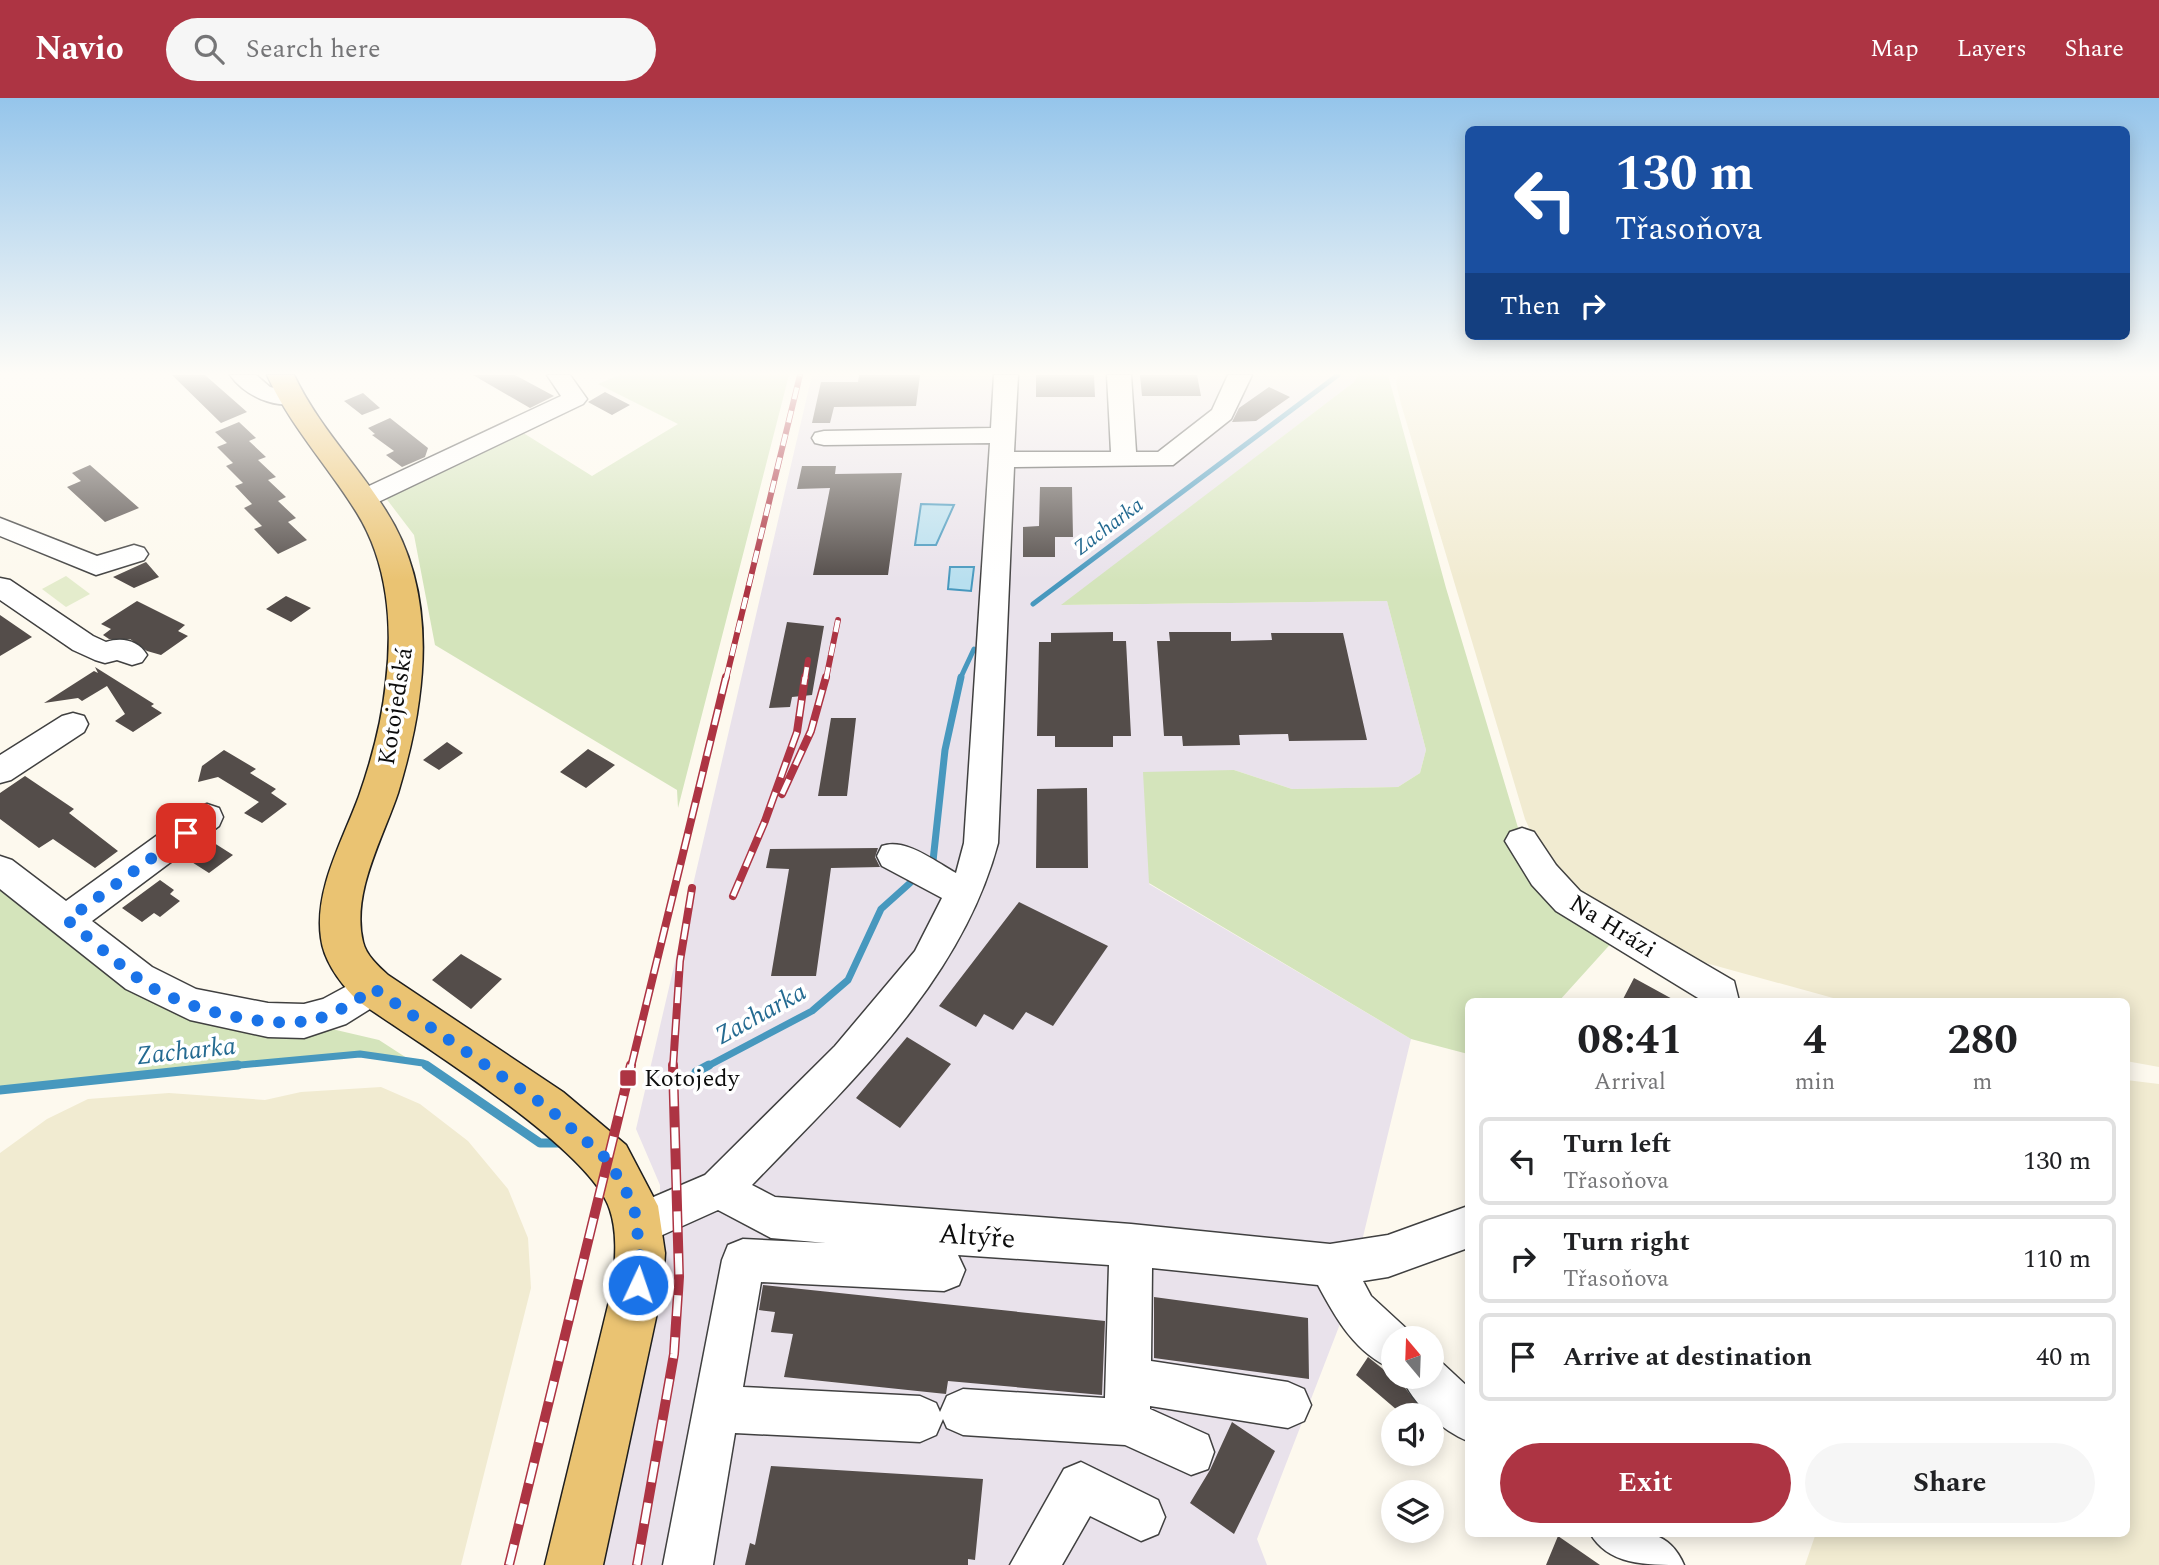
<!DOCTYPE html>
<html lang="en">
<head>
<meta charset="utf-8">
<style>
	:root { --surface:#fff; --page:#f6f6f6; --text:#202124; --muted:#757577; --line:#e0e0e0; --accent:#ad3443 }
	body { margin:0; font-family:Spectral,serif; background:var(--page); color:var(--text); height:100vh; display:flex; flex-direction:column; font-size:26px; white-space:nowrap }
	* { box-sizing:border-box; margin:0 }
	p { font-size:23px; color:var(--muted) }
	.icon { flex:none; width:38px; height:38px; fill:none; stroke:currentColor; stroke-width:2; stroke-linecap:round; stroke-linejoin:round }
	.map { position:relative; flex:1; overflow:hidden }
	.details { position:absolute; left:1465px; top:900px; width:665px; height:539px; display:flex; flex-direction:column; background:var(--surface); border-radius:10px; box-shadow:0 4px 18px #0003 }
	.details>* { flex:none }
	.guide { position:absolute; left:1465px; top:28px; width:665px; height:214px; border-radius:10px; box-shadow:0 4px 18px #0003; background:#1a4fa0; color:#fff; overflow:hidden }
	.needle { width:46px; rotate:341deg }
	.buttons { position:absolute; left:1381px; top:1228px; display:grid; gap:14px }
	.buttons a { display:grid; place-items:center; width:63px; height:63px; border-radius:50%; background:var(--surface); box-shadow:0 4px 18px #0003; font-size:35px }
	.pin { position:absolute; display:grid; place-items:center; width:60px; height:60px; color:#fff; margin:-30px; border-radius:14px; box-shadow:0 4px 10px #0006 }
	.me { position:absolute; width:77px; margin:-38px; rotate:3deg; stroke-linejoin:round; filter:drop-shadow(0 0 5px #0008) }
	.turn { display:flex; align-items:center; gap:24px; height:147px; padding:0 35px; font-size:32px }
	.turn .icon { width:91px; height:91px; stroke-width:2.5 }
	.turn b { display:block; font-size:49px; line-height:60px }
	.then { display:flex; align-items:center; height:66px; padding:0 35px; background:#0003; gap:14px; font-size:26px }
	.eta { display:flex; justify-content:space-evenly; align-items:center; height:119px; text-align:center }
	.eta b { font-size:42px; font-weight:700; line-height:49px }
	.primary-button { display:flex; gap:14px; margin-top:auto; padding:14px 35px }
	.primary-button a { flex:1; height:80px; border-radius:42px; background:var(--accent); color:#fff; font-size:28px; font-weight:700; line-height:80px; text-align:center }
	.primary-button a+a { background:var(--page); color:var(--text) }
	ul { padding:0; list-style:none }
	li { display:flex; align-items:center; gap:21px; height:88px; margin:0 14px 10px; padding:0 21px; border:4px solid var(--line); border-radius:10px }
	li div { flex:1 }
	li b { display:block; font-size:26px }
	li em { font-style:normal }
	header { display:flex; align-items:center; gap:42px; box-sizing:border-box; height:98px; padding:0 35px; background:var(--accent); color:#fff }
	header strong { font-size:33px }
	nav { display:flex; gap:38px; margin-inline-start:auto; font-size:24px }
	.search { width:490px; height:63px; background:var(--page); display:flex; align-items:center; gap:18px; box-sizing:border-box; padding:0 24px; border-radius:38px; color:var(--muted); font-size:26px }
	.map>svg:first-child { display:block }
	.industrial { fill:#e9e2eb }
	.farmland { fill:#f1ebd1 }
	.green { fill:#d4e4bb }
	.pitch { fill:#e4eccc }
	.water { fill:#b8dfef; stroke:#4798be; stroke-width:2 }
	.lines { fill:none; stroke-linecap:round; stroke-linejoin:round }
	.stream-far2 { stroke:#4798be; stroke-width:5 }
	.stream-far1 { stroke:#4798be; stroke-width:7 }
	.stream { stroke:#4798be; stroke-width:9 }
	.building { fill:#544d4a }
	.minor-casing { stroke:#404040; stroke-width:3 }
	.major-casing { stroke:#1e1e1e; stroke-width:3 }
	.minor { fill:#fff; fill-rule:evenodd }
	.major { fill:#eac372; fill-rule:evenodd }
	.rail-far2-casing { stroke:#ad3443; stroke-width:6 }
	.rail-far1-casing { stroke:#ad3443; stroke-width:8 }
	.rail-casing { stroke:#ad3443; stroke-width:10 }
	.rail-far2 { stroke:#fff; stroke-width:4.5; stroke-dasharray:12; stroke-linecap:butt }
	.rail-far1 { stroke:#fff; stroke-width:5; stroke-dasharray:16; stroke-linecap:butt }
	.rail { stroke:#fff; stroke-width:7; stroke-dasharray:21; stroke-linecap:butt }
	.route { stroke:#1a73e8; stroke-width:12; stroke-dasharray:0 21.6 }
	.poi-dot { fill:#ad3443; stroke:#fff; stroke-width:2.5 }
	.labels { text-anchor:middle; stroke-width:7; stroke-linejoin:round; paint-order:stroke }
	.far-water-label { font-size:21px; font-style:italic; fill:#246a91; stroke:#fff }
	.street-label { font-size:24px; fill:#0d0d0d; stroke:#fff }
	.poi-label { font-size:24px; fill:#0d0d0d; stroke:#fff; text-anchor:start }
	.water-label { font-size:26px; font-style:italic; fill:#246a91; stroke:#fff }
	.near-street-label { font-size:28px; fill:#0d0d0d; stroke:#fff }
</style>
</head>
<body>
<header>
<strong>Navio</strong>
<div class="search"><svg class="icon" aria-label="search" viewBox="0 0 24 24"><circle cx="10" cy="10" r="6"/><path d="M15 15l6 6"/></svg>Search here</div>
<nav><a>Map</a><a>Layers</a><a>Share</a></nav>
</header>
<div class="map">
<svg width="2159" height="1467" viewBox="0 0 2159 1467">
	<rect width="100%" height="100%" fill="#fdf9ee"/>
	<path class="industrial" d="M812 277H1358L1354 284 1063 507 1387 503 1426 652 1420 675 1398 689 1292 691 1234 672 1149 786 1411 941 1345 1213 1257 1441 1267 1467H599L660 1184V1087L636 1031Z"/>
	<path class="farmland" d="M1398 277H2159V969L2126 963V903H1844L1684 859 1596 811 1539 752 1525 721 1401 306 1396 285Z
		M2126 982 2159 986V1467H1805L1816 1435H2126Z
		M381 989 420 1006 468 1043 508 1091 528 1140 531 1190 461 1467H0V1055L47 1021 88 1001 169 995 265 1002 301 994Z"/>
	<path class="green" d="M619 277H789L678 710 677 692 435 547 414 437 382 395 517 331 592 378 678 326 598 286Z
		M1358 277H1388L1446 490 1522 743 1615 841 1559 903H1468V956L1411 941 1149 785 1143 674 1234 672 1292 691 1398 689 1420 675 1426 652 1387 503 1061 507 1354 284Z
		M0 772 152 889 379 942 413 964 360 956 46 985 0 992Z"/>
	<path class="pitch" d="M66 478 90 496 66 509 42 491Z"/>
	<path class="water" d="M921 406 954 407 936 447H915Z
		M950 469H974L971 493 948 491Z"/>
	<g class="lines">
		<path class="stream-far2" d="M1033 506 1338 277
			M960 581 974 551"/>
		<path class="stream-far1" d="M933 763 945 652 961 579
			M219 969 360 956 423 965 429 969
			M706 969 812 913 848 882 881 811 910 785"/>
		<path class="stream" d="M426 967 540 1045H560
			M696 974 709 967
			M0 992 238 967"/>
	</g>
	<path class="building" d="M172 277H205L247 314 221 325Z
		M473 277H515L554 298 530 310Z
		M859 277H920L916 308 834 309 830 325H812L821 284H858Z
		M1036 277H1094L1095 299H1036Z
		M1140 277H1197L1201 298H1142Z
		M1269 289 1290 299 1256 323 1232 324 1239 310Z
		M605 294 630 307 612 317 588 304Z
		M363 295 380 310 362 317 344 303Z
		M390 320 428 350 425 359 402 369 386 357 394 353 372 337 375 336 368 330Z
		M239 324 256 340 249 343 266 359 258 362 276 379 268 382 286 399 278 403 296 420 288 424 307 442 278 456 254 431 262 428 244 410 252 406 235 388 243 385 226 368 233 365 217 349 227 345 215 334Z
		M90 367 139 410 105 424 67 389 81 383 72 375Z
		M802 368H836L835 376 902 375 888 477H813L830 390 797 391Z
		M1040 389H1072L1073 439H1055V459H1023V429L1039 428Z
		M146 464 159 479 134 490 113 479Z
		M286 498 311 510 291 524 266 511Z
		M137 503 185 527 178 533 188 538 161 557 147 553 130 541H109L103 537 111 531 101 526Z
		M0 517 32 539 0 558Z
		M787 524 824 528 812 597 792 599 790 609 769 610Z
		M1113 534V543H1126L1131 638H1113V649H1055V638H1037L1039 544H1051V535Z
		M1169 534H1231V543L1272 542 1271 535H1343L1367 642 1289 643 1288 636 1239 637 1240 647 1183 648 1182 638H1164L1157 543H1170Z
		M95 569 154 606 151 608 162 615 133 634 115 623 125 616 107 588 82 603 78 600 44 605 94 573 98 575Z
		M831 620H856L847 698H818Z
		M447 644 463 655 439 672 423 662Z
		M588 651 615 667 586 690 560 674Z
		M224 652 256 671 250 675 276 691 271 695 287 706 262 725 244 715 259 704 218 679 198 684 202 668Z
		M25 678 74 711 69 715 118 753 95 770 53 741 39 750 0 721V695Z
		M1087 690 1088 770H1036L1037 691Z
		M211 743 233 757 209 775 187 761Z
		M878 750 875 759 880 769 831 770 816 878H771L789 771 766 770 770 751Z
		M160 782 174 792 170 796 180 803 160 819 154 815 142 824 122 810Z
		M1019 804 1108 848 1053 928 1026 914 1013 932 984 916 976 929 939 908Z
		M461 856 502 881 471 911 432 882Z
		M1634 880 1676 903H1622Z
		M907 939 951 966 900 1030 856 1000Z
		M763 1187 1105 1223 1102 1297 948 1283 946 1296 784 1279 793 1236 771 1234 775 1214 759 1212Z
		M1154 1199 1308 1220 1309 1281 1154 1260Z
		M1368 1259 1403 1287 1426 1318H1404L1356 1277Z
		M1232 1324 1275 1353 1234 1436 1190 1405 1210 1372Z
		M771 1368 983 1381 975 1462 968 1461V1467H745L750 1445 755 1447Z
		M1558 1438 1600 1467H1546Z"/>
	<g class="lines">
		<g class="minor-casing">
			<path id="minor" d="M230 277H256L270 289 298 295 302 300 298 305C274 311 244 297 230 277Z
				M547 277H570L587 301 583 306 372 407H354L350 401 354 395 561 298Z
				M994 277H1018L1014 354H1111L1107 277H1131L1136 354H1158L1212 312 1228 277H1252L1231 321 1173 367 1014 369 998 745C961 884 849 986 752 1087L775 1099 1131 1126 1330 1146 1388 1137 1468 1108V1150L1388 1179 1363 1183 1371 1198 1409 1233 1412 1241H1393V1271C1356 1256 1336 1221 1318 1187L1152 1170 1151 1263 1288 1284 1304 1291 1311 1307 1304 1323 1288 1330 1150 1308V1311L1208 1337 1214 1354 1208 1371 1191 1377 1125 1347 963 1337 947 1330 943 1321 936 1337 920 1344 735 1335 713 1467H663L722 1162 728 1147 743 1141 826 1145 771 1140 718 1112 638 1148 623 1142 617 1127 623 1112 705 1077 835 948 915 853 942 800 882 768 877 758 882 748C906 740 934 763 956 775L964 745 990 345 824 347 815 345 812 340 815 335 824 333 991 330ZM958 1157 1109 1167 1105 1300 963 1291 947 1298 940 1314 936 1305 920 1298 743 1289 761 1184 944 1193 959 1187 965 1172Z
				M0 420 97 458 134 447 144 450 148 456 144 462 96 477 0 438Z
				M0 480 10 482 93 538 106 544C122 539 138 542 147 557L142 564 132 567 117 562 105 565 95 562 73 552 0 502Z
				M73 615 84 618 88 626 84 634 11 682 0 685V657L62 618Z
				M207 706 219 710 223 719 219 728 92 823 152 869 196 891 268 905 304 906 323 901 373 874 386 879 391 890 386 901 346 926 304 940 268 939 190 922 126 891 0 791V758L12 762 66 803 195 710Z
				M1522 730 1534 734 1556 767 1580 793 1734 883 1739 903H1703L1556 813 1532 787 1505 743 1510 734Z
				M1432 1260 1440 1263 1468 1289V1343C1442 1333 1412 1305 1402 1279H1432Z
				M1081 1364 1158 1402 1165 1419 1158 1436 1141 1443 1090 1418 1062 1467H1010L1064 1371Z
				M1590 1435C1629 1435 1666 1424 1684 1467 1644 1467 1608 1467 1590 1435Z"/>
		</g>
		<g class="major-casing">
			<path id="major" d="M267 277H294C318 328 357 366 386 413 422 469 428 537 419 602 415 634 407 665 398 695 383 740 351 795 363 844 366 857 378 868 388 877L563 994 626 1047 658 1108 665 1155 663 1187 603 1467H545L613 1187C615 1163 618 1136 610 1112 591 1050 416 944 358 903 341 886 324 864 321 840 314 792 343 742 359 698 372 661 382 623 386 584 393 527 388 465 357 415 328 368 290 328 267 277Z"/>
		</g>
		<use href="#minor" class="minor"/>
		<use href="#major" class="major"/>
		<g class="rail-far2-casing">
			<path id="rail-far2" d="M726 581 800 277
				M805 581 808 562
				M826 581 838 522"/>
		</g>
		<g class="rail-far1-casing">
			<path id="rail-far1" d="M782 696 811 633 826 579
				M733 798 765 723 797 634 805 579
				M631 969 726 579
				M673 969 680 863 692 790"/>
		</g>
		<g class="rail-casing">
			<path id="rail" d="M509 1467 631 967
				M637 1467 674 1256 679 1179 673 967"/>
		</g>
		<use href="#rail-far2" class="rail-far2"/>
		<use href="#rail-far1" class="rail-far1"/>
		<use href="#rail" class="rail"/>
	</g>
	<linearGradient id="sky" x2="0" y2="1"><stop stop-color="#95c5eb"/><stop offset="0.57" stop-color="#fefcf7"/><stop offset="1" stop-color="#fefcf7" stop-opacity="0"/></linearGradient>
	<rect width="2159" height="483" fill="url(#sky)"/>
	<g class="lines">
		<path class="route" d="M186 735 67 822C95 844 121 870 151 889 190 912 272 933 317 921 337 915 357 903 373 890L547 1009 609 1063 634 1108 640 1155 638 1187"/>
	</g>
	<rect class="poi-dot" x="619" y="971" width="18" height="18" rx="3.5"/>
	<g class="labels">
		<g class="far-water-label">
			<text transform="translate(1108 428) rotate(-37)" y="7">Zacharka</text>
		</g>
		<g class="street-label">
			<text transform="translate(395 608) rotate(-81)" y="8">Kotojedská</text>
			<text transform="translate(1613 828) rotate(32)" y="8">Na Hrázi</text>
		</g>
		<g class="poi-label">
			<text x="644" y="988">Kotojedy</text>
		</g>
		<g class="water-label">
			<text transform="translate(760 915) rotate(-29)" y="9">Zacharka</text>
			<text transform="translate(186 952) rotate(-6)" y="9">Zacharka</text>
		</g>
		<g class="near-street-label">
			<text transform="translate(977 1137) rotate(4)" y="10">Altýře</text>
		</g>
	</g>
</svg>
<div class="buttons">
<a><svg class="needle" viewBox="-14 -14 28 28"><path d="M0-13l5 13h-10z" fill="#e53935"/><path d="M0 13l5-13h-10z" fill="#757577"/></svg></a>
<a><svg class="icon" aria-label="sound" viewBox="0 0 24 24"><path d="M4 9h4l5-4v14l-5-4H4zM17 9q2 3 0 6"/></svg></a>
<a><svg class="icon" aria-label="layers" viewBox="0 0 24 24"><path d="M12 4l9 5-9 5-9-5zM3 14l9 5 9-5"/></svg></a>
</div>
<div class="pin" style="left:186px;top:735px;background:#d93025"><svg class="icon" aria-label="arrive" viewBox="0 0 24 24"><path d="M6 21V4h12l-3 4 3 4H6"/></svg></div>
<svg class="me" style="left:638px;top:1187px" viewBox="-20 -20 40 40"><circle r="17" fill="#1a73e8" stroke="#fff" stroke-width="3"/><path d="M0-11L8 9 0 5-8 9z" fill="#fff"/></svg>
<div class="guide">
<div class="turn"><svg class="icon" aria-label="left" viewBox="0 0 24 24"><path d="M17 20v-9H6M10 6l-5 5 5 5"/></svg><div><b>130 m</b>Třasoňova</div></div>
<div class="then">Then<svg class="icon" aria-label="right" viewBox="0 0 24 24"><path d="M7 20v-9h11M14 6l5 5-5 5"/></svg></div>
</div>
<section class="details">
<div class="eta">
<div><b>08:41</b><p>Arrival</p></div>
<div><b>4</b><p>min</p></div>
<div><b>280</b><p>m</p></div>
</div>
<ul>
<li><svg class="icon" aria-label="left" viewBox="0 0 24 24"><path d="M17 20v-9H6M10 6l-5 5 5 5"/></svg><div><b>Turn left</b><p>Třasoňova</p></div><em>130 m</em></li>
<li><svg class="icon" aria-label="right" viewBox="0 0 24 24"><path d="M7 20v-9h11M14 6l5 5-5 5"/></svg><div><b>Turn right</b><p>Třasoňova</p></div><em>110 m</em></li>
<li><svg class="icon" aria-label="arrive" viewBox="0 0 24 24"><path d="M6 21V4h12l-3 4 3 4H6"/></svg><div><b>Arrive at destination</b></div><em>40 m</em></li>
</ul>
<div class="primary-button"><a>Exit</a><a>Share</a></div>
</section>
</div>
</body>
</html>
